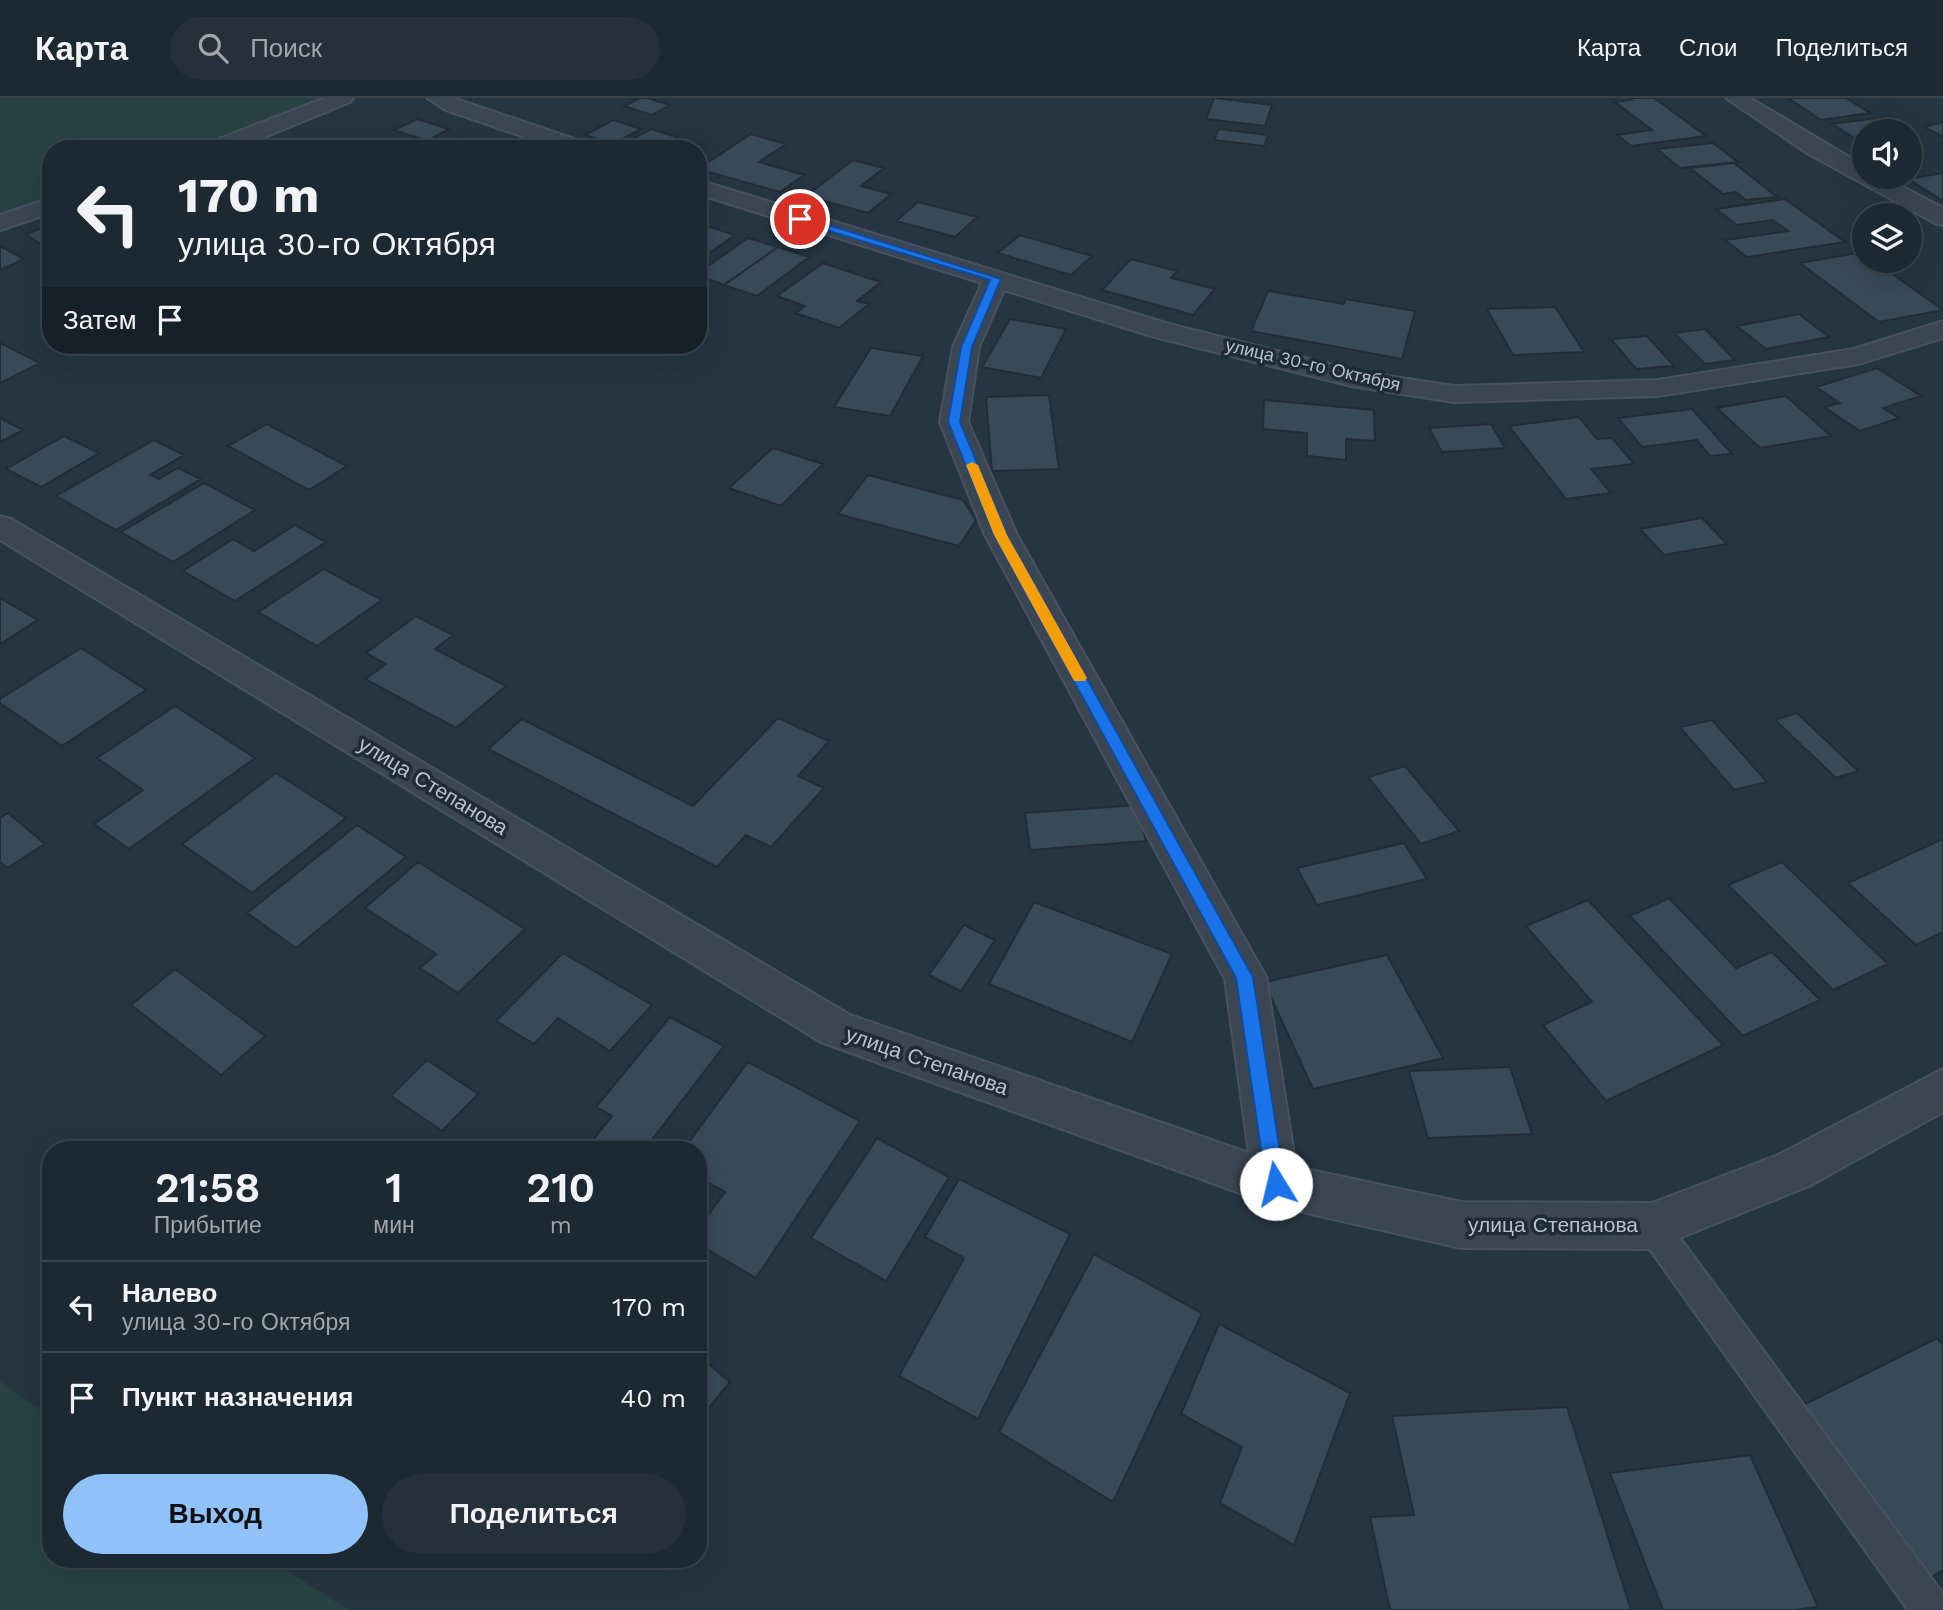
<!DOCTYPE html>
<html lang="ru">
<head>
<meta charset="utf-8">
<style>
	:root { --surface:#1c2832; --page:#25303a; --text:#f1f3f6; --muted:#a0a6ac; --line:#3a444d; --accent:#90c1f9 }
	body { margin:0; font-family:"Work Sans",sans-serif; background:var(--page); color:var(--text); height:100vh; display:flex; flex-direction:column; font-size:26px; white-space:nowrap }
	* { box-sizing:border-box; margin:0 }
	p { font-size:23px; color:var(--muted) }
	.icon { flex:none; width:38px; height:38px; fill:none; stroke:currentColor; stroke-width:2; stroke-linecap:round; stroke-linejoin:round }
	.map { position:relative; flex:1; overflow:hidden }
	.side { position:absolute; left:42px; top:1043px; width:665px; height:427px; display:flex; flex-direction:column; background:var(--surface); border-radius:28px; box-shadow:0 7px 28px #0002,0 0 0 2px var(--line) }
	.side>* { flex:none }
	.hud { position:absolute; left:42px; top:42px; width:665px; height:214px; border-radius:28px; box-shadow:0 7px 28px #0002,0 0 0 2px var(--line); background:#1c2832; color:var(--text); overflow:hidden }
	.tools { position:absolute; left:1852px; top:21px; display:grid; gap:14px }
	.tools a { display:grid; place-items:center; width:70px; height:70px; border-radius:50%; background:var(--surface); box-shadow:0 7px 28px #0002,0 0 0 2px var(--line); font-size:35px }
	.pin { position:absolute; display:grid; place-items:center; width:60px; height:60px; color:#fff; margin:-30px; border:4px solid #fff; border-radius:50%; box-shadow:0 2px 7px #0007 }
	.me { position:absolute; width:77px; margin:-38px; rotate:351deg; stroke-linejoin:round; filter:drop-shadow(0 0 5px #0008) }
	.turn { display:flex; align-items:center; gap:24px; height:147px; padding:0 21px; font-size:32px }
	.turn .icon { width:91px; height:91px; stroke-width:2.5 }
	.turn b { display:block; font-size:49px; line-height:60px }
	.then { display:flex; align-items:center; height:66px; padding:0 21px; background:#0003; gap:14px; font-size:26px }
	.eta { display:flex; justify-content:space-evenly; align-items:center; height:119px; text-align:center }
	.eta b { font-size:42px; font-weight:600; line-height:49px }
	.primary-button { display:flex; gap:14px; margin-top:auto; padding:14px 21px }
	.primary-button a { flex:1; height:80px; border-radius:42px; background:var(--accent); color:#111; font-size:28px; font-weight:600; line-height:80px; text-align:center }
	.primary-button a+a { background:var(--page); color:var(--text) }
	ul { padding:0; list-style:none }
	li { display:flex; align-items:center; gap:21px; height:91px; padding:0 21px; border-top:2px solid var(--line) }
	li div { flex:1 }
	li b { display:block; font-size:26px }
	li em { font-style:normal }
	header { display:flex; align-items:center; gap:42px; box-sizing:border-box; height:98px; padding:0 35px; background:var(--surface); border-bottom:2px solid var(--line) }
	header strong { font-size:33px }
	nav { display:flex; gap:38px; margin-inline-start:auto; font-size:24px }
	.search { width:490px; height:63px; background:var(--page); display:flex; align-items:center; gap:18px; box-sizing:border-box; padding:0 24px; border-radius:38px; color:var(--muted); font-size:26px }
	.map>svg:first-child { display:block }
	.green { fill:#284243 }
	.building { fill:#384958; stroke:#212d39; stroke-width:2 }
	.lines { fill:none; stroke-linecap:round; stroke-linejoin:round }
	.service-casing { stroke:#47525e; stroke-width:4 }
	.minor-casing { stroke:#47525e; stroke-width:4 }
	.service { fill:#3b4652; fill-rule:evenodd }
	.minor { fill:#3b4652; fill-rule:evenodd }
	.route { fill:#1a73e8; stroke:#114b97; stroke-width:2 }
	.slow { fill:#f59e0b }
	.labels { text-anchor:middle; stroke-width:7; stroke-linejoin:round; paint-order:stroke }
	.far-street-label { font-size:18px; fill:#b8c1cc; stroke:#1f2b37 }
	.street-label { font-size:21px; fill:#b8c1cc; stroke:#1f2b37 }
</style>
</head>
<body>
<header>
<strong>Карта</strong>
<div class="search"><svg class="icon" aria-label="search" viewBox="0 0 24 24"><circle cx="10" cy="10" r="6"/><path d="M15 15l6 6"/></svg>Поиск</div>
<nav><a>Карта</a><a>Слои</a><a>Поделиться</a></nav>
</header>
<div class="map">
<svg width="1943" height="1512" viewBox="0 0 1943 1512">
	<rect width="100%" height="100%" fill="#263542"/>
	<path class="green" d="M0 0H320L195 51H51V100L0 117Z
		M0 1283 51 1319V1461H270L348 1512H0Z"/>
	<path class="building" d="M640 0H647L670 7 652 17 624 8Z
		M1214 0H1215L1272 7 1265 28 1206 21Z
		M1628 0H1654L1706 38 1631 48 1617 37 1652 32 1615 4 1631 2Z
		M1788 0H1846L1870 15 1821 22Z
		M1891 18 1910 30 1893 32 1896 33H1864V46L1832 26Z
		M417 21 449 31 427 43 394 32Z
		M613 22 641 31 613 46 585 37Z
		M1943 24V39L1924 29Z
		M651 31 704 48 698 51H639L624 46Z
		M1219 31 1268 37 1264 48 1214 42Z
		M751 36 786 46 759 64 804 77 780 94 698 71Z
		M458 40 491 51H438Z
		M1713 45 1738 64 1680 70 1657 51Z
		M853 62 884 70 861 88 891 96 868 115 806 98Z
		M1734 65 1777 99 1746 102 1736 94 1723 96 1690 70Z
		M1943 75V103L1908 81Z
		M1785 101 1845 144 1747 159 1725 142 1788 133 1773 122 1737 127 1716 111Z
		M918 104 977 119 955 139 896 123Z
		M698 125 735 137 698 163Z
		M51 127V144L42 147 26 136Z
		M1020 137 1092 158 1071 177 998 155Z
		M748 140 778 149 724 187 698 178V175Z
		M0 148 24 161 0 172Z
		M778 149 809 159 757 198 724 187Z
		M1862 154 1864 163H1874L1943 212 1879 224 1800 165Z
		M1131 161 1177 173 1171 180 1215 191 1193 217 1102 192Z
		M823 165 881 184 857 203 869 206 839 230 796 215 805 208 777 198Z
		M1268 193 1344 206 1346 201 1415 213 1402 261 1251 233Z
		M1555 209 1584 254 1513 257 1487 211Z
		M1799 216 1829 239 1766 251 1737 228Z
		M1010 221 1066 231 1041 280 982 269Z
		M1705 231 1735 262 1705 266 1674 235Z
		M1647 238 1674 268 1636 271 1611 241Z
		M0 245 40 265 0 285Z
		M871 250 923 258 890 318 834 309Z
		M1877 270 1921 298 1883 310 1899 320 1860 333 1824 309 1840 305 1816 289Z
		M1049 297 1059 371 992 373 986 299Z
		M1786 298 1831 338 1760 350 1717 310Z
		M1264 302 1374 312 1375 343 1346 341V362L1307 358V335L1263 331Z
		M1692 311 1732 356 1710 358 1697 342 1642 349 1618 320Z
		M1579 319 1597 341 1612 340 1634 366 1591 371 1611 395 1566 401 1509 328Z
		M0 320 23 332 0 344Z
		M267 326 347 368 309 392 228 348Z
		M1491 326 1505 350 1442 354 1429 330Z
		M64 338 99 355 41 389 6 371Z
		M154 342 184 357 150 377 159 381 178 370 201 381 116 432 56 398Z
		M773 350 823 366 781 408 729 390Z
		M868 377 963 402 976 422 959 448 838 416Z
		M204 385 255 412 173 464 121 434Z
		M1702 420 1727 446 1664 457 1640 431Z
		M295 427 326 444 235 503 183 473 233 441 254 453Z
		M324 471 382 502 317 548 258 514Z
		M0 500 38 522 0 546Z
		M416 518 453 537 435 551 506 588 456 630 365 581 386 566 366 555Z
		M81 550 146 592 62 648 0 605V601Z
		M175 608 255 660 129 751 94 726 143 692 97 660Z
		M1797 615 1858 673 1836 680 1775 622Z
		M778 620 829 643 798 678 824 690 771 749 746 737 717 769 488 651 522 621 693 708Z
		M1712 622 1767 684 1734 692 1680 629Z
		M1405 668 1459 733 1421 746 1368 679Z
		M276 675 346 720 252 795 182 746Z
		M1138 707 1146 743 1030 752 1025 715Z
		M8 715 45 746 7 770 0 764V720Z
		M357 727 406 759 296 850 247 815Z
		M1943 741V834L1916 847 1848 785Z
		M1404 745 1427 781 1317 807 1297 770Z
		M418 764 525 831 458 895 420 870 436 856 365 810Z
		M1782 764 1888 866 1833 892 1728 787Z
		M1669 800 1736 870 1772 854 1820 902 1743 938 1630 818Z
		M1588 802 1723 947 1606 1003 1543 927 1592 904 1526 828Z
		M1034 804 1172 856 1132 944 989 886Z
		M964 827 995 842 961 893 929 877Z
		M563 855 652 907 610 953 558 920 534 946 496 923Z
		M1387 857 1443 960 1313 991 1264 884Z
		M175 871 265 938 221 977 131 907Z
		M670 919 724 948 644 1052H585L612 1018 596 1009Z
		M427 962 478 996 442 1033 391 998Z
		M748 964 860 1023 756 1180 698 1146V1131L725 1094 698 1079V1052H683Z
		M1510 969 1532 1036 1428 1040 1409 973Z
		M877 1040 949 1079 886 1183 811 1140Z
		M959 1081 1070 1136 978 1321 899 1278 964 1160 925 1139Z
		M1094 1156 1202 1215 1113 1404 999 1334Z
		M1219 1226 1350 1295 1294 1447 1220 1405 1242 1349 1181 1316Z
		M1937 1240 1943 1247V1472L1928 1481 1799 1309Z
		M698 1257 730 1284 698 1323Z
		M1567 1309 1631 1512H1390L1370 1419 1414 1417 1392 1318Z
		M1750 1357 1818 1509 1794 1512H1663L1610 1375Z"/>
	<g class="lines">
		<g class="service-casing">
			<path id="service" d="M1652 1112 1663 1117 1943 1496V1512H1908L1641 1139 1636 1128 1641 1117Z"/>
		</g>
		<g class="minor-casing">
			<path id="minor" d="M325 0H353L350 4 236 51H203L206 46Z
				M427 0H453L589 46 592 51H559L446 12Z
				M1726 0H1750L1864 68V79H1884L1943 110V127L1935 125 1807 55Z
				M698 82 1169 226 1361 274 1454 288 1658 282 1854 251 1943 223V240L1858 266 1658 298 1454 304 1351 288 1151 238 1004 192 979 249 968 324 1017 437 1266 879 1296 1069 1461 1104 1652 1105 1778 1057 1943 971V1014L1809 1088 1652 1151 1461 1150 1276 1108 821 944 0 442V418L11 421 850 917 1249 1055 1225 881 985 437 940 324 953 249 982 185 698 96Z
				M51 100V115L0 132V117Z"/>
		</g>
		<use href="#service" class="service"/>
		<use href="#minor" class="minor"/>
	</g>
	<path class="route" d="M800 118 1001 181 972 249 960 324 1007 437 1253 879 1285 1086 1283 1092 1276 1095 1269 1092 1266 1086 1236 880 994 437 948 324 961 249 990 182 796 123V119Z"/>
	<path class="slow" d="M972 364 978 367 1007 437 1087 580 1085 583H1074L994 437 966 367Z"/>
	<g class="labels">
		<g class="far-street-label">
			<text transform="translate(1313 267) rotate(13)" y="6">улица 30-го Октября</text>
		</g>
		<g class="street-label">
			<text transform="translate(433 688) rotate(31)" y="7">улица Степанова</text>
			<text transform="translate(927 963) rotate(19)" y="7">улица Степанова</text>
			<text x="1553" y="1134">улица Степанова</text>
		</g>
	</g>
</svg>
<div class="tools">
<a><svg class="icon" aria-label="sound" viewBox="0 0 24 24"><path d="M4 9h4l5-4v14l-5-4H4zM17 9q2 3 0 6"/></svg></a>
<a><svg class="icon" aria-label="layers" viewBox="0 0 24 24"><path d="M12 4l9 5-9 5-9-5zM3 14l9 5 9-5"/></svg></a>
</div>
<div class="pin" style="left:800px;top:121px;background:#d93025"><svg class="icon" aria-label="arrive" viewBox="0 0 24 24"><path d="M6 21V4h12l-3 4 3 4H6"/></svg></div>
<svg class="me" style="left:1276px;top:1086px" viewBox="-20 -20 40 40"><circle r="19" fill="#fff"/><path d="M0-13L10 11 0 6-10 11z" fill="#1a73e8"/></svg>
<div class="hud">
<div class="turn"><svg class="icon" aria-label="left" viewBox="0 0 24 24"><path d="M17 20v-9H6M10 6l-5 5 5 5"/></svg><div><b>170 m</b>улица 30-го Октября</div></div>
<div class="then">Затем<svg class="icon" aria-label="arrive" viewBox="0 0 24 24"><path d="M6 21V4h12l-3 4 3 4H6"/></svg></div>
</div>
<section class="side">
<div class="eta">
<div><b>21:58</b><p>Прибытие</p></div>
<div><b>1</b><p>мин</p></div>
<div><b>210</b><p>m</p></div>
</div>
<ul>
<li><svg class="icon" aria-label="left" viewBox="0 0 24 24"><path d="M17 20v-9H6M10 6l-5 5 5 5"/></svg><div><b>Налево</b><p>улица 30-го Октября</p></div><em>170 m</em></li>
<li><svg class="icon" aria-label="arrive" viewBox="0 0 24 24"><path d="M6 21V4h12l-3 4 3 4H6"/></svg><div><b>Пункт назначения</b></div><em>40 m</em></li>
</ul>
<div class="primary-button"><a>Выход</a><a>Поделиться</a></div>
</section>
</div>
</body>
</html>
